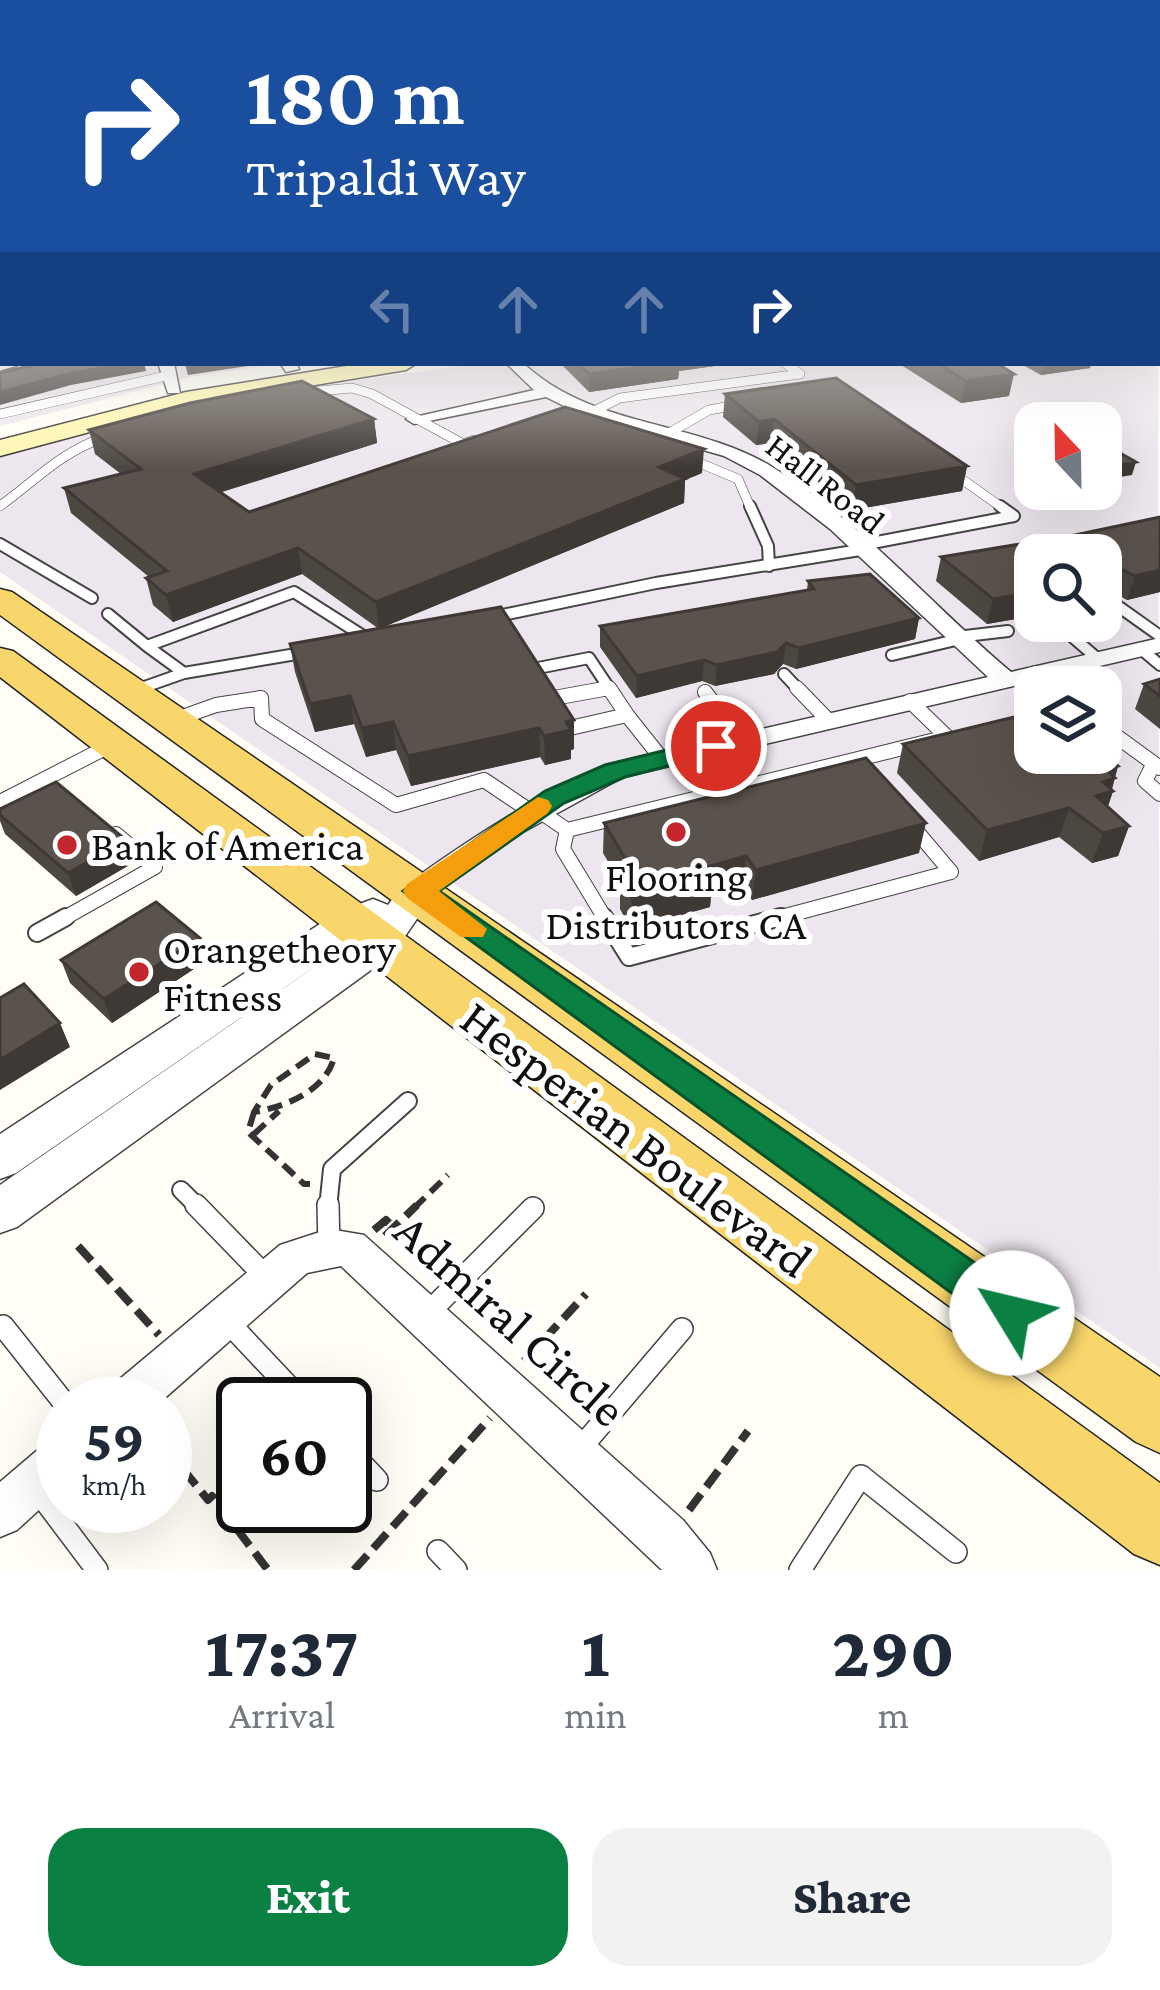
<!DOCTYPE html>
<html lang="en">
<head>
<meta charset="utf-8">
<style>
	:root { --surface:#fff; --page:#f2f2f3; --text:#1f2937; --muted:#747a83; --accent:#0b8043 }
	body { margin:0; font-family:"Crimson Pro",serif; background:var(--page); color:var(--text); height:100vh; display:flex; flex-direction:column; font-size:45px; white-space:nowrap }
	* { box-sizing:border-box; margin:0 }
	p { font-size:39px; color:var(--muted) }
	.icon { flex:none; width:66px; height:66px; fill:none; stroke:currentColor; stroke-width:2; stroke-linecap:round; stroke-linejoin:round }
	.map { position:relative; height:1570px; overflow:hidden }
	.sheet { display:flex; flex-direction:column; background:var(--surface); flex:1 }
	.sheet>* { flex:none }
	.hud { position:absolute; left:0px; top:0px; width:1161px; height:366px; box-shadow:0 12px 48px #0002; background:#1a4fa0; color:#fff; overflow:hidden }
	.needle { width:78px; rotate:338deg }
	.fabs { position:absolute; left:1014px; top:402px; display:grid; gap:24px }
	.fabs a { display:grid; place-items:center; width:108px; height:108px; border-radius:24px; background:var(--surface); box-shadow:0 12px 48px #0002; font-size:60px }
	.speed { position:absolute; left:36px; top:1377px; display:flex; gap:24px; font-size:60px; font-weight:700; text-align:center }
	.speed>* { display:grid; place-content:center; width:156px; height:156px; border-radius:50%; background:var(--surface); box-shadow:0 12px 48px #0002; line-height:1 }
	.speed small { font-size:30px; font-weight:400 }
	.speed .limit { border:6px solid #111; border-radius:18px; background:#fff; color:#111 }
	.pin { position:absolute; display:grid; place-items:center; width:102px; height:102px; color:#fff; margin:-51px; border:6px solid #fff; border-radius:50%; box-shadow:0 3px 12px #0007 }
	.me { position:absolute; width:132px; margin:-66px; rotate:306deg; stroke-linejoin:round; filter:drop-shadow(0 0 9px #0008) }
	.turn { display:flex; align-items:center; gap:42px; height:252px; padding:0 48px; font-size:54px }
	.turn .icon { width:156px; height:156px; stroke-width:2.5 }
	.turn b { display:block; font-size:84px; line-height:102px }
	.lanes { display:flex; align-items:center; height:114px; padding:0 48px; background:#0003; justify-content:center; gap:60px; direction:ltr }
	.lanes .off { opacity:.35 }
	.eta { display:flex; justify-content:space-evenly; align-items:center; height:204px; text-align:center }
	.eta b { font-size:72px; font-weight:800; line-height:84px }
	.cta { display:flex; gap:24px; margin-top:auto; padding:24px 48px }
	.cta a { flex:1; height:138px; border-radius:36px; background:var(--accent); color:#fff; font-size:48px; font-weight:800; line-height:138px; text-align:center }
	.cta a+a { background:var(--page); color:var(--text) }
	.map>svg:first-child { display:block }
	.industrial { fill:#eee6ef; fill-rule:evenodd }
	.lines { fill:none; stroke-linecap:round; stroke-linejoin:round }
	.service-far4-casing { stroke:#444; stroke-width:10 }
	.service-far3-casing { stroke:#444; stroke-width:14 }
	.service-far2-casing { stroke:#444; stroke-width:16 }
	.service-far1-casing { stroke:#444; stroke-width:20 }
	.service-casing { stroke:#444; stroke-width:24 }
	.minor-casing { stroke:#444; stroke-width:3 }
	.tertiary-casing { stroke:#444; stroke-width:3 }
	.secondary-casing { stroke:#333; stroke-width:3 }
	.primary-casing { stroke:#222; stroke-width:3 }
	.path-far1 { stroke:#333; stroke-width:6; stroke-dasharray:15 8; stroke-linecap:butt }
	.path { stroke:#333; stroke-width:8; stroke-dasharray:20 9; stroke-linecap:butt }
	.service-far4 { stroke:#fff; stroke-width:9 }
	.service-far3 { stroke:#fff; stroke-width:10 }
	.service-far2 { stroke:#fff; stroke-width:14 }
	.service-far1 { stroke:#fff; stroke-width:16 }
	.service { stroke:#fff; stroke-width:21 }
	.minor { fill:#fff; fill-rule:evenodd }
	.tertiary { fill:#fff; fill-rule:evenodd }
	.secondary { fill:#fff6b0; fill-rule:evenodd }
	.primary { fill:#f9d66b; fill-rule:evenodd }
	.wall { fill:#4d4742 }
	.shaded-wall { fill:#3f3936 }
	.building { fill:#5a524d; stroke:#3f3936; stroke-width:3 }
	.route { fill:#0b8043; stroke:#07532c; stroke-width:3 }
	.slow { fill:#f59e0b }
	.poi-dot { fill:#c4262e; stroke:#fff; stroke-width:4.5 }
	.labels { text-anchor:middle; stroke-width:12; stroke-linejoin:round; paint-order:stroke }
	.far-street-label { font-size:36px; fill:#111; stroke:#fff }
	.poi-label { font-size:42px; fill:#111; stroke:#fff; text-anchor:start }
	.near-street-label { font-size:51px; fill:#111; stroke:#fff }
</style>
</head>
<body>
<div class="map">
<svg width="1160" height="1570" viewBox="0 0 1160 1570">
	<rect width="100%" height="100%" fill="#fffdf5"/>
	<path class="industrial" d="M1158 277 1160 1368 0 572V457L83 433 270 392 483 363H1158ZM1035 423H1101V489H1035ZM1035 555H1101V621H1035ZM1035 687H1101V753H1035Z
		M0 311 3 363H282L191 377 0 426Z"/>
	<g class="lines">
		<g class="service-far4-casing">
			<path id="service-far4" d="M307 392 352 388 372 394 463 444 474 440
				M590 413 620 398 800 374 785 363
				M0 414 170 375
				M669 433 709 410 742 404
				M685 457 738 479 751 509
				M953 473 1004 509
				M0 506C40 477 57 455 104 437"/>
		</g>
		<g class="service-far3-casing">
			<path id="service-far3" d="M750 506 768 546 769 566
				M0 544 92 598
				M856 546 1014 516 1000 506
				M1101 594 1160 636
				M108 614 147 646 294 592 371 641
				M488 618 656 583 860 550
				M1054 621 1098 659
				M957 637 1008 631
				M147 646 184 673
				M1141 649 1160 665
				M892 655 960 639
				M538 668 589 658 611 691
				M1035 672 1054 687
				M784 674 800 691
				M133 691 184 673 308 652
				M594 691 609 688"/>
		</g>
		<g class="service-far2-casing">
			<path id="service-far2" d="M609 688 627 715
				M797 688 828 720
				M132 691 141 688
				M705 692 729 723 748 738
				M554 698 609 688
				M174 720 216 705 261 698 262 719 396 805 484 780 530 811
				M1101 725 1160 768
				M570 728 627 715 662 759
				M854 760 947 737 910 701
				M1152 767 1145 781 1160 794
				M0 802 113 744
				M535 808 567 830 563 849 606 920
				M567 830 854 760 867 774
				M61 920 155 867 116 834
				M770 920 951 872 913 827"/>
		</g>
		<g class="service-far1-casing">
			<path id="service-far1" d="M604 917 629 957 781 917
				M37 933 66 917
				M181 1190 199 1208
				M328 1208 332 1169 408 1101"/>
		</g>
		<g class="service-casing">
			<path id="service" d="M196 1205 266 1277
				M328 1205 329 1247
				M426 1315 533 1208
				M227 1321 305 1404
				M3 1326 65 1404
				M345 1446 377 1480
				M579 1450 682 1329
				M36 1489 97 1570
				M438 1551 456 1570
				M800 1570 861 1476 956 1552"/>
		</g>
		<g class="minor-casing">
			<path id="minor" d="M17 363H33L34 370 0 382V372L18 367Z
				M158 363H174L180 393H168Z
				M280 363H296L299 369 286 372Z
				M506 363H523C593 429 695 419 774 468 863 523 932 606 1011 672L1160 638V652L623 777 523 832 429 898H407L403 891 407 884C471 838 534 797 606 765L988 677 830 529 760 475 724 456 582 415 546 397 414 424 406 419 534 390Z
				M329 1229 364 1235 683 1520 710 1553 717 1570H662L341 1266 307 1273 158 1404H103L109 1388 280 1245Z
				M63 1435V1488L17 1530 0 1537V1482L47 1442Z"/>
		</g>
		<g class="tertiary-casing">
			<path id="tertiary" d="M418 878 431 882 436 891 393 954 17 1227 0 1233V1185L369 929 16 1173 0 1179V1134L338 912 373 899 388 905 405 882Z"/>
		</g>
		<g class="secondary-casing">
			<path id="secondary" d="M1158 257H1160V267H1158Z
				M365 363H417L406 370 187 406 0 456V440L186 392Z"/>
		</g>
		<g class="primary-casing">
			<path id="primary" d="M0 589 12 592 1160 1377V1453L1136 1442 0 615Z
				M0 648 13 651 1160 1483V1565L1134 1554 0 677Z"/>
		</g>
		<path class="path-far1" d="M315 1054 334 1058C325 1091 285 1107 254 1112L271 1085Z
			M254 1112 248 1132 304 1184H310
			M254 1134 279 1111
			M414 1208 448 1175"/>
		<path class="path" d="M374 1230 386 1220 392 1226
			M385 1236 417 1205
			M78 1246 159 1335
			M524 1361 586 1294
			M165 1447 208 1500 212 1496 268 1570
			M689 1510 748 1431
			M354 1570 490 1418"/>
		<use href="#service-far4" class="service-far4"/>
		<use href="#service-far3" class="service-far3"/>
		<use href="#service-far2" class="service-far2"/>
		<use href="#service-far1" class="service-far1"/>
		<use href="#service" class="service"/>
		<use href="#minor" class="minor"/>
		<use href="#tertiary" class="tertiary"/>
		<use href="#secondary" class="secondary"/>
		<use href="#primary" class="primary"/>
	</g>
	<path class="wall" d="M1158 298 1160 299V343H1158Z
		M560 363H736L679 371 678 379 589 392Z
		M898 363H996L1009 396 961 403Z
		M1019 363H1091L1090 368 1041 375Z
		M725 394 967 466 962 491 852 510 771 443 756 445 723 417Z
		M374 419 377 443 220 492 249 512 702 473 685 480 684 503 380 628 574 720V749L571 750V759L545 765 540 757 411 786 396 750 366 757 354 724 315 732 295 672 290 644 379 629 302 574 173 622 153 605 146 578 149 577 71 513 64 488 121 474 95 454 89 430Z
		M1160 517V592L1127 600 1106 589 1101 603 987 624 936 581 941 557 1075 535Z
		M808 581 919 618 915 639 796 669 783 664 774 674 715 686 702 681 636 698 600 647V626L807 590Z
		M1160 679V729L1135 709 1144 684Z
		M903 744 1118 766 1112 789 1113 791 1108 806 1129 826 1118 856 1092 863 1059 837 979 861 897 773Z
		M0 809 126 840 133 863 76 896 5 834 0 821Z
		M604 823 919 853 752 900 742 887 711 895 710 907 631 929 620 909V882L603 853Z
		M200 938 206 961 112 1023 70 983 61 960Z"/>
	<path class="shaded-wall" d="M128 363H144L146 371 71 385 0 405V392L68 374Z
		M191 363H268L188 375 185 364Z
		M667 363H736L679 371 678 379 589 392V374Z
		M1044 363H1091L1090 368 1041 375Z
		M1014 374 1009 396 961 403 966 381Z
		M374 419 377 443 200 499 194 474Z
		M774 419 771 443 756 445 759 422Z
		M704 449 702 473 685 480 684 503 379 629 376 602 659 467Z
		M1136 462 1132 475 1101 480V469Z
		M967 466 962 491 852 510 856 485Z
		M298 548 302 574 173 622 166 595Z
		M1160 570V592L1127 600 1135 576Z
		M1108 581 1101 603V582Z
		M1035 592V616L987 624 993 599Z
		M919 618 915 639 796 669 799 648Z
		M786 643 783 664 774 674 715 686 717 665Z
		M704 660 702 681 636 698 637 676Z
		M350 696 354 724 315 732 310 704Z
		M574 720V749L571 750V759L545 765 544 736 566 722Z
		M393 722 396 750 366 757 362 728Z
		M539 728 540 757 411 786 408 756Z
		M1118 766 1111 792 1113 791 1103 821H1087L1105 769Z
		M1069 808 1059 837 979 861 987 830Z
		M926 823 919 853 752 900 756 870Z
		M1129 826 1118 856 1092 863 1103 833Z
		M126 840 133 863 76 896 68 873Z
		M746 856 742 887 711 895 710 907 631 929 632 898 707 867Z
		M200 938 206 961 112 1023 104 999Z
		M60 1023 70 1047 0 1090V1060Z"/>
	<path class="building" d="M0 295H3L2 355 0 356Z
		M41 363H128L68 374 0 392V373Z
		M578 363H667L589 374Z
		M937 363H996L1014 374 966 381Z
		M836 378 967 466 856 485 774 419 759 422 725 394Z
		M302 381 374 419 194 474 249 512 565 407 704 449 659 467 685 479 376 602 298 548 166 595 146 578 167 571 64 488 141 469 89 430 190 403Z
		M1113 449 1136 462 1101 469V451Z
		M1160 517V570L1135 576 1105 561 1101 567V555H1035V592L993 599 941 557 1075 535Z
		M870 574 919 618 799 648 786 643 777 652 717 665 704 660 637 676 600 626 814 589 808 581Z
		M501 607 574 720 566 722 571 730 544 736 539 728 408 756 393 722 362 728 350 696 310 704 290 644Z
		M1160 679V696L1144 684Z
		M1035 712V753L1101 752 1118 766 1105 769 1115 778 1103 782 1113 791 1096 796 1129 826 1103 833 1069 808 987 830 903 744Z
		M866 758 926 823 756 870 746 856 707 867 713 876 632 898 620 879 635 875 604 823Z
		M56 782 126 840 68 873 0 815V809Z
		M156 902 200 938 104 999 61 960Z
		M24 984 60 1023 0 1060V998Z"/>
	<linearGradient id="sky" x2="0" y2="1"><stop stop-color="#95c6ee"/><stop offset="0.53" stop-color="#fffefa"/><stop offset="1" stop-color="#fffefa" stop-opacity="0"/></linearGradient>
	<rect width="1160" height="468" fill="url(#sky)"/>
	<path class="route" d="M716 738 726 740 729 746 726 751 625 777 564 803 439 891 1027 1299 1034 1313 1027 1327 1012 1333 998 1327 403 891 545 791 605 765Z"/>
	<path class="slow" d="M538 797 548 800 552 806 548 813 439 891 487 929 483 937H461L407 898 403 891 407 884Z"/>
	<g class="poi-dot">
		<circle cx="676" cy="832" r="12"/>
		<circle cx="67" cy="845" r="12"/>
		<circle cx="139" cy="972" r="12"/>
	</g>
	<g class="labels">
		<g class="far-street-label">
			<text transform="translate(826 483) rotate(38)" y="13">Hall Road</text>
		</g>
		<g class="poi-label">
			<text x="91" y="860">Bank of America</text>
			<text x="676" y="891" text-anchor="middle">Flooring<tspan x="676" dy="48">Distributors CA</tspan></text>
			<text x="163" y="963">Orangetheory<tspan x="163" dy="48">Fitness</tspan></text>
		</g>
		<g class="near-street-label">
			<text transform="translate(637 1138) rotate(37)" y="18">Hesperian Boulevard</text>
			<text transform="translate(511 1319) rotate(42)" y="18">Admiral Circle</text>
		</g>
	</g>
</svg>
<div class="fabs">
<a><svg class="needle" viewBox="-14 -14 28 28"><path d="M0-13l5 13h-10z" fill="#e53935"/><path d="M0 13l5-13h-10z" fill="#747a83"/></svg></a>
<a><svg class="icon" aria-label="search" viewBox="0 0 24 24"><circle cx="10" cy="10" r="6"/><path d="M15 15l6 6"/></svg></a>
<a><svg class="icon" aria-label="layers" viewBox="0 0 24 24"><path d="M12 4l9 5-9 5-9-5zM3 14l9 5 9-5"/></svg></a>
</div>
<div class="speed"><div>59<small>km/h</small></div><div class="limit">60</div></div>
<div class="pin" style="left:716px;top:746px;background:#d93025"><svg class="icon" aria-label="arrive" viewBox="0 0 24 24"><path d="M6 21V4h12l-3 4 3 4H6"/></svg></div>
<svg class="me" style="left:1012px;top:1313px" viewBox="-20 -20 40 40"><circle r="19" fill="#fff"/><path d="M0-13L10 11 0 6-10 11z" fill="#0b8043"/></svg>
<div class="hud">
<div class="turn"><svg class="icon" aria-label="right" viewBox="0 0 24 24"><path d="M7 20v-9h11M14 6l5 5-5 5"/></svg><div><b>180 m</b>Tripaldi Way</div></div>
<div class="lanes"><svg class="icon off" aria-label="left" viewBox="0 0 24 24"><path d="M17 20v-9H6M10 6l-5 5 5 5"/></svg><svg class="icon off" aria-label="ahead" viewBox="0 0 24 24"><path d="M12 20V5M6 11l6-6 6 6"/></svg><svg class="icon off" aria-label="ahead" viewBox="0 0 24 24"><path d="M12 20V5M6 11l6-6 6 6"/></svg><svg class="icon" aria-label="right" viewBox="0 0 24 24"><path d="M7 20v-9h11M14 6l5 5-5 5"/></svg></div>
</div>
</div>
<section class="sheet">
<div class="eta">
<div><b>17:37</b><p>Arrival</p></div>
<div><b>1</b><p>min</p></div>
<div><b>290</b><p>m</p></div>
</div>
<div class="cta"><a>Exit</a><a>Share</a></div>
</section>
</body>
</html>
